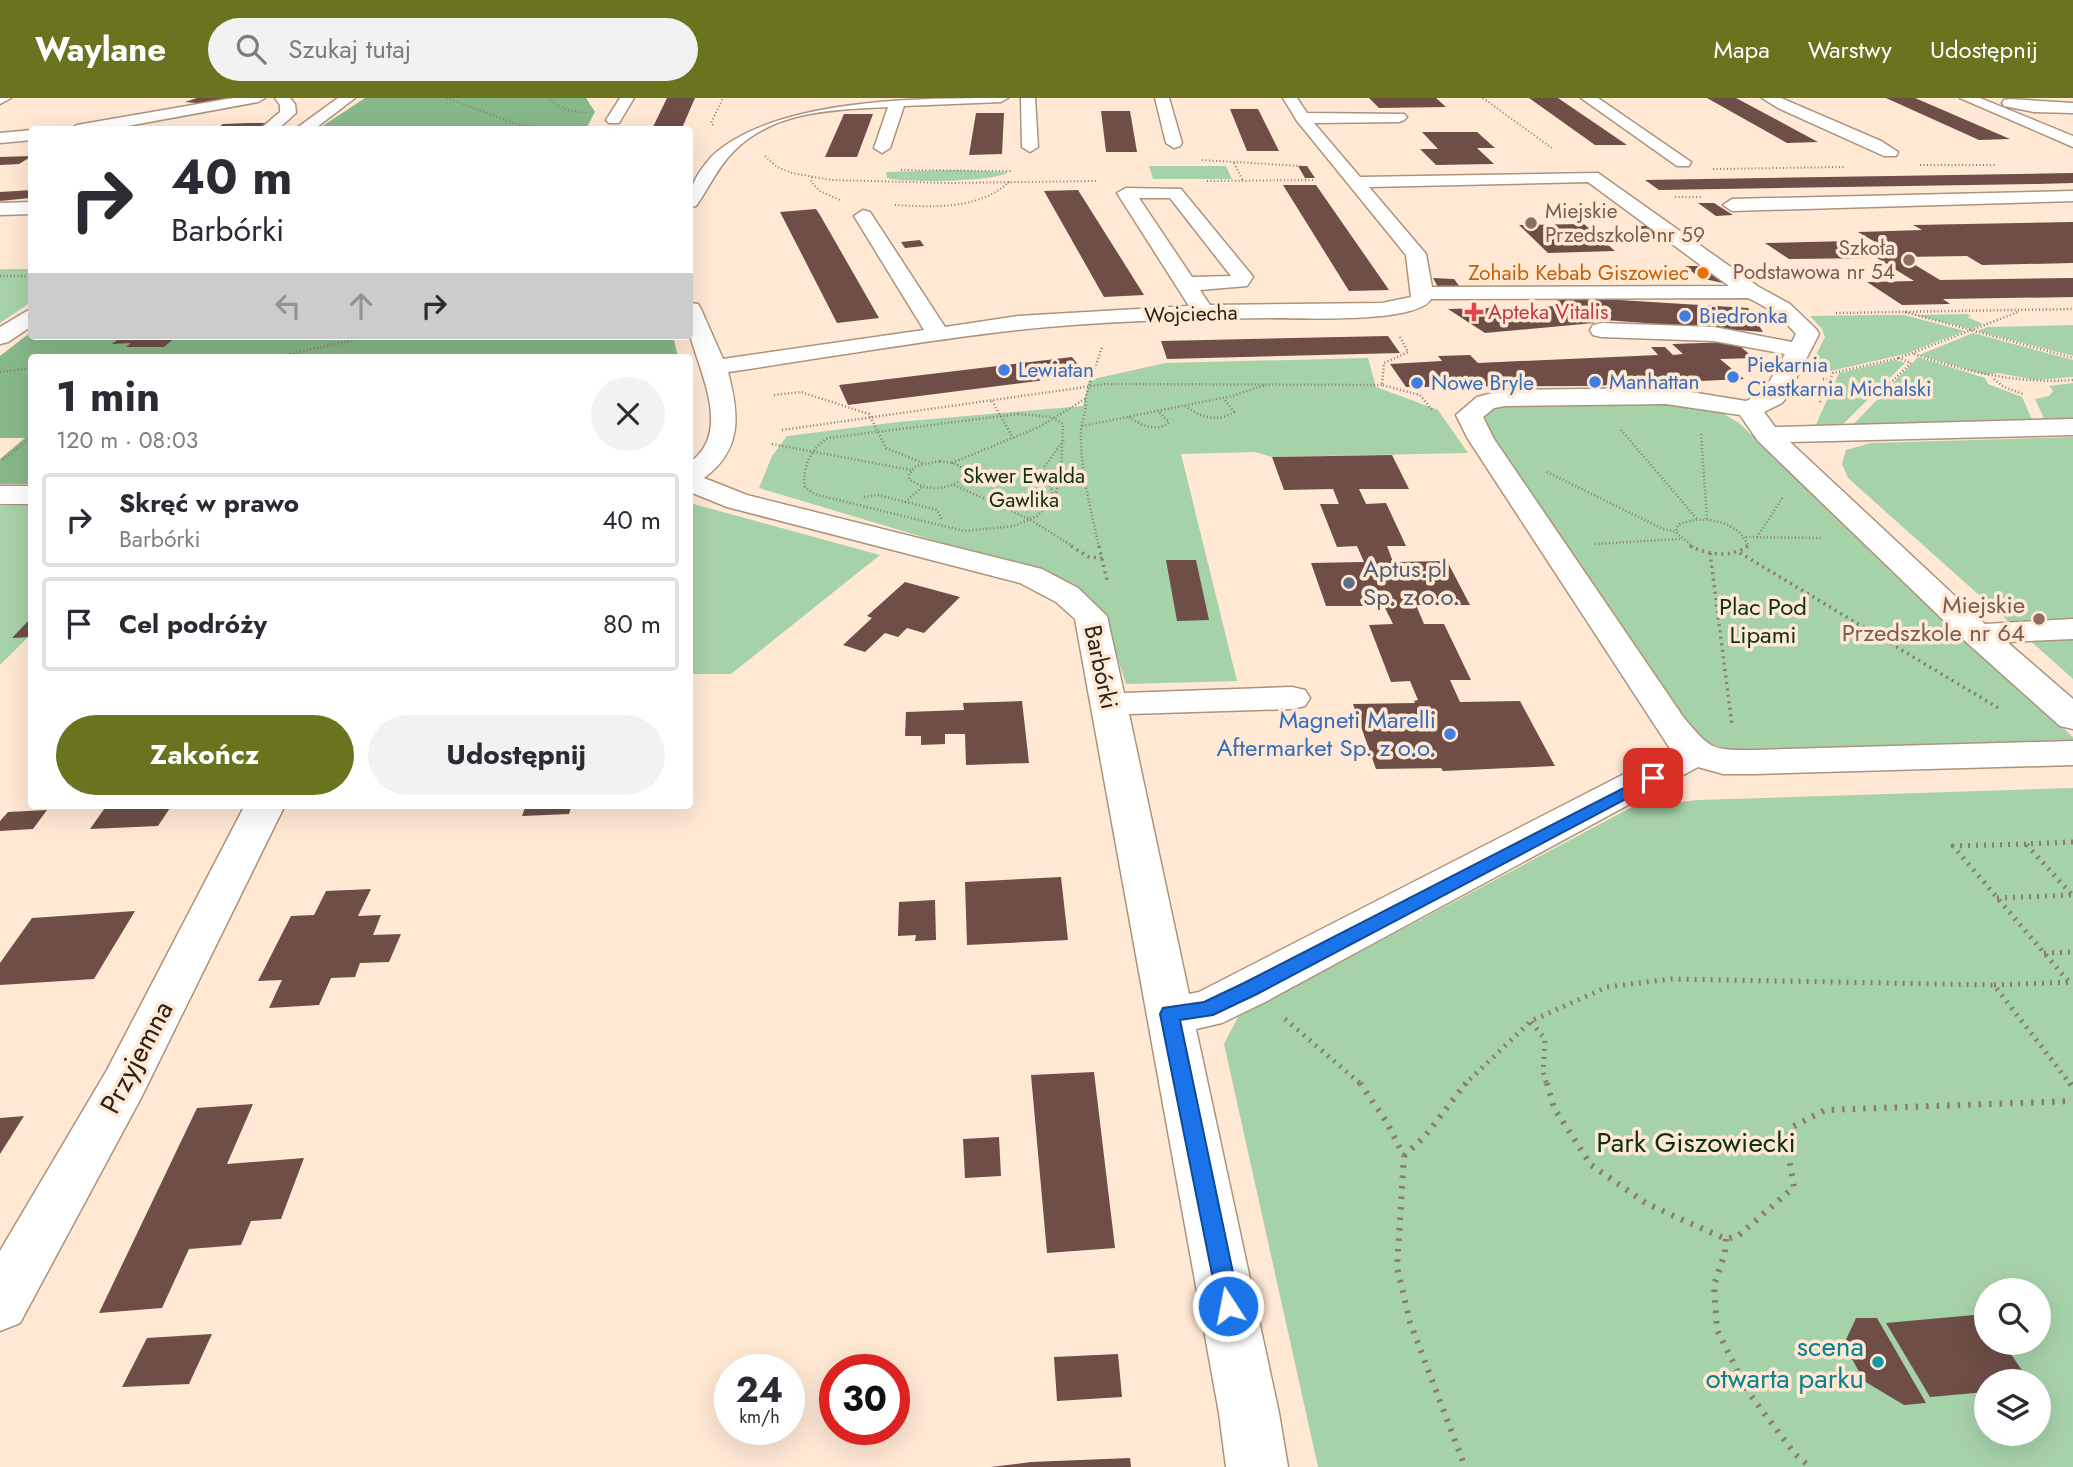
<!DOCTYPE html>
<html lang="pl">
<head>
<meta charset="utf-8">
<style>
	:root { --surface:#fff; --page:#f2f2f3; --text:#2b2b33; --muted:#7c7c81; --line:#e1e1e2; --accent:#6a741e }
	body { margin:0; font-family:Jost,sans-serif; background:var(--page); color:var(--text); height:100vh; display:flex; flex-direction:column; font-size:26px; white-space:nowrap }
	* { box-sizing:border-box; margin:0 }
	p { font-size:23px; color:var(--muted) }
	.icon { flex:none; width:38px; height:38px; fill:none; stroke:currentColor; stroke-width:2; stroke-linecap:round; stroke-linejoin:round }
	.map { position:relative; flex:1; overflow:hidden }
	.details { position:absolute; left:28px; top:256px; width:665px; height:455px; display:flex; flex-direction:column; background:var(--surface); border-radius:7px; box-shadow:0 7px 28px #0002 }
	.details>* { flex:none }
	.hud { position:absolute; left:28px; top:28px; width:665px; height:214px; border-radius:7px; box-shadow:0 7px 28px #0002; background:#fff; color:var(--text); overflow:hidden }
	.controls { position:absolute; left:1974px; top:1180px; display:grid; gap:14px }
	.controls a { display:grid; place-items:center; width:77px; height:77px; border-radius:50%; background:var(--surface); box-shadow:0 7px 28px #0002; font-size:35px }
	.speed { position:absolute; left:714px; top:1256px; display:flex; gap:14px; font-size:35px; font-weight:700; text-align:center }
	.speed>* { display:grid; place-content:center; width:91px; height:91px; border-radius:50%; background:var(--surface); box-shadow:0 7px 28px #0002; line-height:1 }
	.speed small { font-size:18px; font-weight:400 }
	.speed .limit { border:10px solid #d22; background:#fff; color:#111 }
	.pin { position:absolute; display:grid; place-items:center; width:60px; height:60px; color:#fff; margin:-30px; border-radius:14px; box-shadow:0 4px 10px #0006 }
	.me { position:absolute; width:77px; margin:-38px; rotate:349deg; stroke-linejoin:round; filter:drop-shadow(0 0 5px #0008) }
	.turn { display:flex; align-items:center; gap:24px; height:147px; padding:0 28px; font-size:32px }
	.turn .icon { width:91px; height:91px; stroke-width:2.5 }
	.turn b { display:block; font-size:49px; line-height:60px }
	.lanes { display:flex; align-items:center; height:66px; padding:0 28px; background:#0003; justify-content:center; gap:35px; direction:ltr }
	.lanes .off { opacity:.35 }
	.round { display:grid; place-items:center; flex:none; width:74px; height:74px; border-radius:37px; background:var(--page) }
	.head { display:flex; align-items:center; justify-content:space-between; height:119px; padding:0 28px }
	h1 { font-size:42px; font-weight:700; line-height:52px }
	.cta { display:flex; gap:14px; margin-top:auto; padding:14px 28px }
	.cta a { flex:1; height:80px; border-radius:42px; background:var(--accent); color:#fff; font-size:28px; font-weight:700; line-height:80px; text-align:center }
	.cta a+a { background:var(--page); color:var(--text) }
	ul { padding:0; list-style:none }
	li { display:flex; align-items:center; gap:21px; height:94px; margin:0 14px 10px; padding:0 14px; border:4px solid var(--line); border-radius:7px }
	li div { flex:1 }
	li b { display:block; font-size:26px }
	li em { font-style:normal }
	header { display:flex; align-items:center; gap:42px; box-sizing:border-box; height:98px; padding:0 35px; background:var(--accent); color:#fff }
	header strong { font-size:33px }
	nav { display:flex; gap:38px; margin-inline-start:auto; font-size:24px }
	.search { width:490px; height:63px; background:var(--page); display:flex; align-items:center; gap:18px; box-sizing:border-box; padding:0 24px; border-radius:38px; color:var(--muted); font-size:26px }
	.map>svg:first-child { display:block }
	.green { fill:#a6d2a9; fill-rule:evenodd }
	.forest { fill:#87b88a }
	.building { fill:#6e4e47 }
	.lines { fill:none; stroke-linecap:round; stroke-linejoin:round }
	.minor-casing { stroke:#ad937c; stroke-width:3 }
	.path-far4 { stroke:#8b7b6d; stroke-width:2; stroke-dasharray:1 2.5; stroke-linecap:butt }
	.path-far3 { stroke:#8b7b6d; stroke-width:2.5; stroke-dasharray:1 2.5; stroke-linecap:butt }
	.path-far2 { stroke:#8b7b6d; stroke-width:3.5; stroke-dasharray:2 4.5; stroke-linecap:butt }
	.path-far1 { stroke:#8b7b6d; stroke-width:5; stroke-dasharray:2 6; stroke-linecap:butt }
	.path { stroke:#8b7b6d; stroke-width:6; stroke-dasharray:2.5 8; stroke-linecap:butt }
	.minor { fill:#fff; fill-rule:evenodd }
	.route { fill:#1a73e8; stroke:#114b97; stroke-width:2 }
	.education-dot { fill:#8d6e63; stroke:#ffe8d4; stroke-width:2.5 }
	.food-dot { fill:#e8710a; stroke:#ffe8d4; stroke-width:2.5 }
	.health-dot { fill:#e0444e; stroke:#ffe8d4; stroke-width:2.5 }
	.shop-dot { fill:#3f7fe0; stroke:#ffe8d4; stroke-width:2.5 }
	.service-dot { fill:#5c6f8a; stroke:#ffe8d4; stroke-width:2.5 }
	.culture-dot { fill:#0f9aa8; stroke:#ffe8d4; stroke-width:2.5 }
	.labels { text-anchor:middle; stroke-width:7; stroke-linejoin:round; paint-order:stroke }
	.far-education-label { font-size:21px; fill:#785e54; stroke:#ffe8d4; text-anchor:start }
	.far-food-label { font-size:21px; fill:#c56008; stroke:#ffe8d4; text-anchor:end }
	.far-health-label { font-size:21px; fill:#be3a42; stroke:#ffe8d4; text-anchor:start }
	.far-street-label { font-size:21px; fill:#2b2118; stroke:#ffe8d4 }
	.far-shop-label { font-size:21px; fill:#366cbe; stroke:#ffe8d4; text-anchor:start }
	.far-park-label { font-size:21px; fill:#0d3213; stroke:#ffe8d4 }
	.service-label { font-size:24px; fill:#4e5e75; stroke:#ffe8d4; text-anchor:start }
	.education-label { font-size:24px; fill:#785e54; stroke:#ffe8d4; text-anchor:end }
	.park-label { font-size:24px; fill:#0d3213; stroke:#ffe8d4 }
	.street-label { font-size:24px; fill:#2b2118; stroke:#ffe8d4 }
	.shop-label { font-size:24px; fill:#366cbe; stroke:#ffe8d4; text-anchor:end }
	.near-street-label { font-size:28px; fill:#2b2118; stroke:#ffe8d4 }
	.near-park-label { font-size:28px; fill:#0d3213; stroke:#ffe8d4 }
	.near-culture-label { font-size:28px; fill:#0d838f; stroke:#ffe8d4; text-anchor:end }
</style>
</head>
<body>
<header>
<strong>Waylane</strong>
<div class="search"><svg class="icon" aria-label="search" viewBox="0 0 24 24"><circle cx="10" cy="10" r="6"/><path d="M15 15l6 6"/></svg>Szukaj tutaj</div>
<nav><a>Mapa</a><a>Warstwy</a><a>Udostępnij</a></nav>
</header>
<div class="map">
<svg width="2073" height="1369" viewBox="0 0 2073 1369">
	<rect width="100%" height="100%" fill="#ffe8d4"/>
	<path class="green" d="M1149 68H1226L1232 81H1153Z
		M954 72 1008 74C998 84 904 85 887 80L886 74Z
		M0 171H32L31 204 0 225Z
		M1967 216 1971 218 1967 219 1983 226 1971 231 1915 217Z
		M1878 217H1904L1965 233 1905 256 1813 277 1807 275 1825 239 1822 231 1810 218Z
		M2073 227V258L1977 233 1988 229Z
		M1973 235 2073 262V279L2036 282 1998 275 1986 277 1919 257Z
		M1918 259 1985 280 1988 286 2022 299 2034 326 1850 330Z
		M1368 260 1376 289 1438 312 1468 355 1272 359 1255 354 1181 356 1237 583 1126 586 1105 522 1023 469 759 390 772 358 787 338 898 324 1083 308 1089 282 1165 265Z
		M1896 262 1905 265 1838 331 1815 329 1839 275Z
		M2073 285V324L2046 325 2035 301 2049 298 2053 293 2049 288Z
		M1663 302 1719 313 1739 325 2073 639V642L1734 653 1698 642 1495 347 1481 316 1495 308Z
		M2073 339V581L1848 380 1842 366 1846 352 1871 345Z
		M690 405 880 457 731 576H690Z
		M31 407V536L0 567V408Z
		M2073 690V1369H1318L1224 946 1238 919 1632 709 1698 702ZM1986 1192H2039V1244H1986ZM1986 1283H2039V1335H1986Z"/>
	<path class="forest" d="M365 0H586L595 14 586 31H318Z
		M31 234 32 238H673L678 259H32L31 386H0V361L25 340H0V258Z"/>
	<path class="building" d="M197 0H225L209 6 185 4Z
		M667 0H695L682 30 652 31Z
		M1369 0H1436L1446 9 1379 10Z
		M1529 0H1558L1627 47H1595Z
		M1707 0H1736L1818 44 1787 45Z
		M1886 0H1915L2010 41 1979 42Z
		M1230 11H1258L1279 53H1247Z
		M1101 13H1130L1137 54H1106Z
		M976 15H1004L1002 56 969 57Z
		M844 16H873L857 59H825Z
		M248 25H271L262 32 217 30 223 26Z
		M1422 34H1477L1495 50H1477L1494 66 1436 67 1420 51H1438Z
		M32 58 19 66 0 67V59Z
		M1298 68H1307L1315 80H1305Z
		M2073 75V85L2037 86 1659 92 1645 82Z
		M1283 87H1316L1389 192 1349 193Z
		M32 92 30 100 0 103V94Z
		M1078 92 1129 173 1144 197 1104 199 1044 93Z
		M1698 105H1714L1733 117 1716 118Z
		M816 111 820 117 879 220 837 225 780 114Z
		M2073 124V165L1982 167 1967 158 1902 159 1940 182 2073 180V199L1943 201 1950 206 1902 207 1867 184 1914 183 1877 160 1789 161 1765 145 1850 143 1854 146 1877 145 1858 134 1922 132 1913 127Z
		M1584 126 1615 153 1548 155 1519 127Z
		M1633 128H1646L1663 140 1650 141Z
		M920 142 924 148 905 150 901 144Z
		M1685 168H1699L1723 185 1700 180Z
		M1433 180 1454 181 1460 189H1438Z
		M1555 198 1748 210 1763 234 1592 221 1594 225 1485 235 1448 211 1560 208Z
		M122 238H177L164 249H126L131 245 112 246Z
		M1388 238 1400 255 1167 261 1161 243Z
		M1735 244 1754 260 1720 261 1744 281 1589 288 1406 289 1390 266 1442 263 1438 258 1470 257 1478 265 1658 257 1651 249H1665L1673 257 1683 256 1672 246Z
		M1072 259 1086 277 848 307 839 287Z
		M1392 357 1409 391H1359L1366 406 1386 405 1406 448H1387L1393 464 1447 463 1470 507H1416L1424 526H1444L1471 582H1450L1460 604 1520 603 1555 668 1443 673 1441 670 1376 671 1353 606 1415 605 1414 603 1418 602 1410 583 1391 584 1369 527 1393 526 1384 508H1326L1311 465 1364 464 1357 448 1337 449 1320 406H1339L1333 391 1284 392 1272 359Z
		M1166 462H1196L1209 522 1177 523Z
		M905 484 960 499 924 535 907 530 898 539 885 535 865 554 843 547 872 520 867 518Z
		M32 519V539L12 540Z
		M1022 603 1029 665 966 667 965 636H945V646L921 647V638H905L906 614 964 612 963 605Z
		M107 707H172L158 728 90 731Z
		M526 707H572L569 716 522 718Z
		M47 712 33 731 0 733V723L8 714Z
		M1061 779 1068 842 967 847 965 784Z
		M371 791 358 818 381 817 373 837 401 836 389 864 360 865 355 879 331 880 319 907 269 910 282 882 258 883 291 818 314 817 326 793Z
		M935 802 936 842 915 843 916 837 898 838 899 804Z
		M135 813 94 881 0 887V865L32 820Z
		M1094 974 1115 1150 1047 1155 1031 977Z
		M253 1006 227 1066 304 1060 281 1121 251 1123 241 1147 189 1151 162 1210 99 1215 197 1010Z
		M24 1018 0 1056V1020Z
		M999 1039 1001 1078 965 1080 963 1041Z
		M1985 1216 1986 1244H2003L2029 1283H1986V1294L1930 1299 1886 1225Z
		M1856 1220H1877L1926 1305 1904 1307 1864 1283 1844 1246Z
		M212 1236 189 1286 122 1289 147 1240Z
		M1118 1256 1122 1299 1057 1303 1054 1259Z
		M1130 1360 1131 1369H991L1031 1364Z"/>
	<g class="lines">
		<g class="minor-casing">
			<path id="minor" d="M0 0H11L0 6Z
				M233 0H265L258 4 106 32H69L77 27Z
				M275 0H290L295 6 296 15 277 32H259L280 14V7Z
				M338 0H355L313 32H294Z
				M620 0H634L619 25H609L606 22Z
				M1008 0 1001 4 904 8 890 50 882 55 874 50 888 9C833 12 774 12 733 54 717 70 709 90 696 108L690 109C690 85 697 76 712 58 775 0 919 0 1008 0Z
				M1021 0H1035L1038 49 1030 54 1022 49Z
				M1155 0H1169L1182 45 1180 48 1174 50 1166 45Z
				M1283 0H1297L1307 15 1404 16 1407 19 1404 22 1399 24 1314 25 1360 79 1598 75 1759 189 1790 206 1816 231 1819 236 1786 300 1782 305 1764 314 1775 329 2073 321V337L1790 344 1985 526 2073 521V541L2007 544 2073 601V631L2060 628 1965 543 1758 343 1740 317 1666 306 1505 308 1494 310 1483 319 1494 341 1684 620C1712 653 1712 652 1755 652L2073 643V667L1755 676H1723L1698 669 1267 903 1222 925 1196 931 1279 1315 1288 1369H1226L1219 1315 1075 521 1056 504 1020 485 727 409 690 394V364C732 335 700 275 690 237 688 227 690 215 690 205L698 206 701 211 723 261 924 232 854 118 863 112 870 114 945 229 1018 218 1189 208 1117 95 1126 90 1181 91 1250 175 1253 179 1247 188 1200 192 1210 207 1382 205 1411 199 1406 157 1297 23ZM1588 84 1729 188 1432 189 1426 156 1369 89ZM1139 100H1170L1231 178 1192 179ZM1748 200C1767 209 1783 220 1796 236L1792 244 1714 229 1601 225 1593 227 1590 232 1593 237 1601 239 1714 243 1785 256 1763 295 1746 303 1666 290 1505 292 1477 299 1456 317 1468 341 1671 652 1199 894 1189 896 1129 616 1292 611 1305 608 1310 600 1305 592 1292 589 1124 595 1107 518 1078 490 1042 471 747 397 704 380C743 351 739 316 728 274 824 260 920 243 1017 232 1099 223 1184 221 1267 220 1297 220 1417 226 1431 201Z
				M1581 0H1598L1691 64 1689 68H1677Z
				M1762 0H1781L1881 43 1898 54 1896 58H1884L1778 10Z
				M1960 0H1980L2073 38V49Z
				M2009 1 2073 5V15L2034 14 2004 8 2002 5 2004 2Z
				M32 32V42L0 45V35Z
				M2073 93V103L1732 113 1723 107 1732 101Z
				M32 104V116L0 117V105Z
				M32 210V228L8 244 0 246V229Z
				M0 388H32V406H0Z
				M245 707H285L141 1000 20 1225 0 1233V1153L107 972Z"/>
		</g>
		<path class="path-far4" d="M447 0 519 27 577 32
			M547 0 566 12 586 15
			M1483 0 1553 51
			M713 27 711 25 723 0
			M765 58 777 69 792 75 831 82 949 85 1097 83
			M1202 62 1301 68
			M1234 65 1243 83
			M1920 67H1995
			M1713 71 1845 69
			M901 72 1011 73
			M812 79 811 84 820 93 840 102
			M1207 83 1314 82
			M1675 99H1701
			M895 107C934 109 980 112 1010 83"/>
		<path class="path-far3" d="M0 178H32
			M1905 214 2073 260
			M1836 215 2073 211
			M1400 239 1408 254 1384 265 1382 287 1420 297 1432 312
			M1914 256C1967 274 2017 286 2073 282
			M276 259 372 238
			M0 274 32 270
			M1823 281 1830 282 1833 275 1899 260
			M1994 281 2004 289 2023 296
			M774 297 801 294 869 316 886 350 923 365
			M1875 300 1911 265 1899 260 2018 214
			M992 303 1013 340
			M1820 304 1830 282
			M1185 308C1200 319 1217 325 1234 314L1224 301
			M1018 316 1052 319 1063 326 1061 377 1054 402 1037 418 1014 428 964 433 814 396 805 389C802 369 811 350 828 340Z
			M1129 319C1141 327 1156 335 1169 324L1159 314
			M1082 328 1232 298 1265 287
			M782 332 1106 286 1382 287
			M1621 332 1697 421
			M1701 336 1707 422
			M772 346 911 372
			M3 362 32 338
			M940 363C951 365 963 365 966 378 949 393 927 394 909 381V376L916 368Z
			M952 365 1039 329 1085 301
			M1547 374 1663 431 1676 434
			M954 387 1029 421 1074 449
			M1055 398 1046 381 1045 368 1064 342
			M864 399 878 397 937 412 942 422
			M905 404 922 389
			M1746 439 1822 440
			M1757 439 1783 399
			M1595 446 1680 441
			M1099 449C1091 412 1080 372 1081 334 1081 322 1088 313 1085 301L1102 249
			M1693 449 1676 434 1678 427C1700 416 1739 422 1748 448L1746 449"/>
		<path class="path-far2" d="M1071 448 1089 459 1102 460
			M1099 448 1107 482
			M1690 448C1709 457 1730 460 1748 448
			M1710 455 1732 627
			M1740 455 2000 611"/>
		<path class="path-far1" d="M2073 744 2026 746 2073 798
			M2026 746 1953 748 2069 884
			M1997 800 2072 797
			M2044 855 2073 854
			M1994 887 2073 884
			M1285 921 1362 987
			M1531 924 1545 941 1543 974 1547 987
			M1464 987 1531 923 1607 889 1671 881 1994 887 2071 987"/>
		<path class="path" d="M1360 985 1386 1023 1404 1058 1397 1169 1410 1224 1465 1369
			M1547 985 1554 1010 1591 1067 1647 1106 1726 1141 1738 1138 1794 1089 1788 1054 1790 1030 1825 1012 2073 1003
			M2070 985 2073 990
			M1404 1058 1425 1038 1466 985
			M1726 1141 1725 1155 1714 1187 1717 1232 1748 1294 1795 1356 1810 1369"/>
		<use href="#minor" class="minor"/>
	</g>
	<path class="route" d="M1653 675 1658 676 1661 680 1658 684 1257 896 1213 917 1180 922 1240 1208 1236 1216 1228 1220 1220 1216 1160 916 1163 910 1204 904 1244 885Z"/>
	<g class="education-dot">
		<circle cx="1531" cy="125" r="7"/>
		<circle cx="1909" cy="162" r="7"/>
		<circle cx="2039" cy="521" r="7"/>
	</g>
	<circle class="food-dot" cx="1703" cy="175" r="7"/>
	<path class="health-dot" d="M1470.5 203.5h7v7h7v7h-7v7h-7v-7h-7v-7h7z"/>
	<g class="shop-dot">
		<circle cx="1685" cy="218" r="7"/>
		<circle cx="1004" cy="272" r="7"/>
		<circle cx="1733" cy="279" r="7"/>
		<circle cx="1595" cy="284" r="7"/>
		<circle cx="1417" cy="285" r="7"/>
		<circle cx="1450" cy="636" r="7"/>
	</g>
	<circle class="service-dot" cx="1349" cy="485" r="7"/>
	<circle class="culture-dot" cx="1878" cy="1264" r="7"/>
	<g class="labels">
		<g class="far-education-label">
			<text x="1545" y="120">Miejskie<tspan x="1545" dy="24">Przedszkole nr 59</tspan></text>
			<text x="1895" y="157" text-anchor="end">Szkoła<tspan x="1895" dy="24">Podstawowa nr 54</tspan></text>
		</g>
		<g class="far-food-label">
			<text x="1689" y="182">Zohaib Kebab Giszowiec</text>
		</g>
		<g class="far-health-label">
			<text x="1488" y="221">Apteka Vitalis</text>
		</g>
		<g class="far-street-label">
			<text transform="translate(1191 216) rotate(-2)" y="7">Wojciecha</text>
		</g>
		<g class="far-shop-label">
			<text x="1699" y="225">Biedronka</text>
			<text x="1747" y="274">Piekarnia<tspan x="1747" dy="24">Ciastkarnia Michalski</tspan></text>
			<text x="1018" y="279">Lewiatan</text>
			<text x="1609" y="291">Manhattan</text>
			<text x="1431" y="292">Nowe Bryle</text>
		</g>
		<g class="far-park-label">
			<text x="1024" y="385">Skwer Ewalda<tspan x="1024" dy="24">Gawlika</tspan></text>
		</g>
		<g class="service-label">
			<text x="1363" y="479">Aptus.pl<tspan x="1363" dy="28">Sp. z o.o.</tspan></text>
		</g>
		<g class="education-label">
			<text x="2025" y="515">Miejskie<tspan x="2025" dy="28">Przedszkole nr 64</tspan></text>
		</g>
		<g class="park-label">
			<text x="1763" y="517">Plac Pod<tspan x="1763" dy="28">Lipami</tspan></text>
		</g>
		<g class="street-label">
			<text transform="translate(1101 569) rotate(78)" y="8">Barbórki</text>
		</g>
		<g class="shop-label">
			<text x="1436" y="630">Magneti Marelli<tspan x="1436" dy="28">Aftermarket Sp. z o.o.</tspan></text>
		</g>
		<g class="near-street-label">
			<text transform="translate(136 959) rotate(-62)" y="10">Przyjemna</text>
		</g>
		<g class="near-park-label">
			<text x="1696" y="1054">Park Giszowiecki</text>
		</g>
		<g class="near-culture-label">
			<text x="1864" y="1258">scena<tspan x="1864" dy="32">otwarta parku</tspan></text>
		</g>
	</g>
</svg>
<div class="controls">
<a><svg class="icon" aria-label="search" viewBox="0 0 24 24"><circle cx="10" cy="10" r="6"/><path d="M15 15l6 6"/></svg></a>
<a><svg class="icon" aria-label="layers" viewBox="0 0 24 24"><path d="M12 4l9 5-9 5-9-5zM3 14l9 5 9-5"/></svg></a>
</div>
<div class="speed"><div>24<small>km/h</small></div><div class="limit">30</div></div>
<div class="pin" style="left:1653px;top:680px;background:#d93025"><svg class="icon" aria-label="arrive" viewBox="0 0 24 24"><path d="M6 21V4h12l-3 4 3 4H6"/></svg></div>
<svg class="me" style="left:1228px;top:1208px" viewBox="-20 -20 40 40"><circle r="17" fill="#1a73e8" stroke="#fff" stroke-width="3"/><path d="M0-11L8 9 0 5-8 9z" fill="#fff"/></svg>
<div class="hud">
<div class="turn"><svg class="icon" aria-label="right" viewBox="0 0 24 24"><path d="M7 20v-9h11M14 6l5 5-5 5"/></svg><div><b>40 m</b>Barbórki</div></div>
<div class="lanes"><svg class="icon off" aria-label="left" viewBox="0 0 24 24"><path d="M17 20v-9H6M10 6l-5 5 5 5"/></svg><svg class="icon off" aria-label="ahead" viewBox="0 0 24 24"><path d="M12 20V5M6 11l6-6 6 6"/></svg><svg class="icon" aria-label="right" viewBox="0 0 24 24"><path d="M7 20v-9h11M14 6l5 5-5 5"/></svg></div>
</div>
<section class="details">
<div class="head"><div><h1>1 min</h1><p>120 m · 08:03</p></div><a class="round"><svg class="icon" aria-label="close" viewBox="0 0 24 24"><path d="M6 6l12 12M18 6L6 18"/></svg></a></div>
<ul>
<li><svg class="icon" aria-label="right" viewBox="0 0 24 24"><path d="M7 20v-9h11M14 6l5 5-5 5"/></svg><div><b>Skręć w prawo</b><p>Barbórki</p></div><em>40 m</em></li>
<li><svg class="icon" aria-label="arrive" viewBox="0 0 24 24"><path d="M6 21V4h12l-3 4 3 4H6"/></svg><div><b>Cel podróży</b></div><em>80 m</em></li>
</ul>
<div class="cta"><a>Zakończ</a><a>Udostępnij</a></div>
</section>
</div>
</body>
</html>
